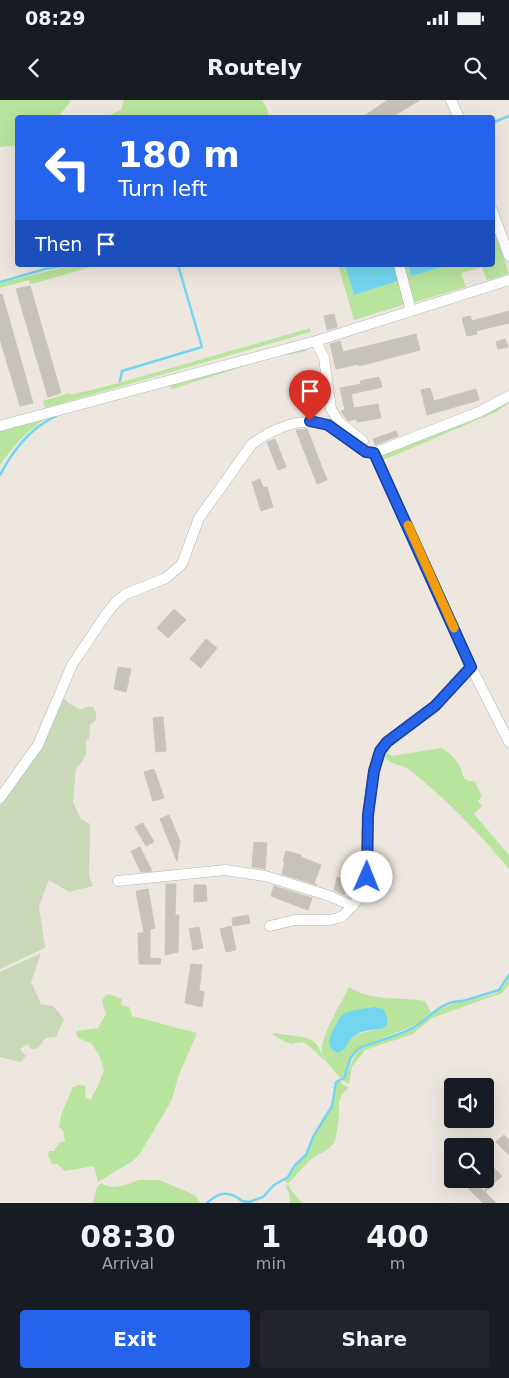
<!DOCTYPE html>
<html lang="en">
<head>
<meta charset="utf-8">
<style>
	:root { --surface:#171b24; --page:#20242c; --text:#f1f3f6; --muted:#9ea1a6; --accent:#2563eb }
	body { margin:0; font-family:"DejaVu Sans",sans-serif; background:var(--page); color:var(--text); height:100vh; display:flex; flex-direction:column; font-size:19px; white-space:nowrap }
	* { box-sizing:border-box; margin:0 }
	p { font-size:16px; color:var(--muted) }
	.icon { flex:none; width:28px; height:28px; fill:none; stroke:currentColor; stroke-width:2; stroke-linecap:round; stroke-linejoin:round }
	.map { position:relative; height:1103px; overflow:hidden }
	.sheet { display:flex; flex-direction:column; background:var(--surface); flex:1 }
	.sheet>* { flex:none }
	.guide { position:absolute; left:15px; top:15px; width:480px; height:152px; border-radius:5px; box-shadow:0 5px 20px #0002; background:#2563eb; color:#fff; overflow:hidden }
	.tools { position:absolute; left:444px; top:978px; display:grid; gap:10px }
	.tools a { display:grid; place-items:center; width:50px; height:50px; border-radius:5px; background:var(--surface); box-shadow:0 5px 20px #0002; font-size:25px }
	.pin { position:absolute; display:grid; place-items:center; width:42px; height:42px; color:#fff; margin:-51px -21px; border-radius:50% 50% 50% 0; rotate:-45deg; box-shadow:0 0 5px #0007 }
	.pin .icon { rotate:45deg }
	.me { position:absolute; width:55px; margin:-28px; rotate:1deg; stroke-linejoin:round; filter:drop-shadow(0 0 4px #0008) }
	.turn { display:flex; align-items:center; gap:18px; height:105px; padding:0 20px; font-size:22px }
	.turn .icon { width:65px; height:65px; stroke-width:2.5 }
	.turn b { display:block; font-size:35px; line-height:42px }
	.then { display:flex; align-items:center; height:48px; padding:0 20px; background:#0003; gap:10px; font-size:19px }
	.eta { display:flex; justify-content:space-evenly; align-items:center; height:85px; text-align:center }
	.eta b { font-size:30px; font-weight:700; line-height:35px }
	.button { display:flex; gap:10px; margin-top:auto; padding:10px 20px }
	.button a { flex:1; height:58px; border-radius:5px; background:var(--accent); color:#fff; font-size:20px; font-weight:700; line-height:58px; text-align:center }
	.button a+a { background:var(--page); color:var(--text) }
	.status { display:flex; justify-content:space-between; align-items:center; height:35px; padding:0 25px; background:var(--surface); direction:ltr }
	.status svg { height:14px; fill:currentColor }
	header { display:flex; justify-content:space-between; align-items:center; height:65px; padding:0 20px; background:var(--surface); font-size:22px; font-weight:700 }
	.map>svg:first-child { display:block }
	.green { fill:#b9e49d; fill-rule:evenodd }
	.cemetery { fill:#c9d8b7 }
	.water { fill:#74d5f0 }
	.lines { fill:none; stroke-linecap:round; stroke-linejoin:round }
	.stream { stroke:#74d5f0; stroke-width:2.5 }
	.building { fill:#c7c2bb; stroke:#cac3b9 }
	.minor-casing { stroke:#b0b3bd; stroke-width:11 }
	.minor { stroke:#fff; stroke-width:10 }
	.route-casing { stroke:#184099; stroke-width:12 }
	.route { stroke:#2563eb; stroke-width:9 }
	.slow { stroke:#f59e0b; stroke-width:9 }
</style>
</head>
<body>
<div class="status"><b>08:29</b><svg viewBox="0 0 49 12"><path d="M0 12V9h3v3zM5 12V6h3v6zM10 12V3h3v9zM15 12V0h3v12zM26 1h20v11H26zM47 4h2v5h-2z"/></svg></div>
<header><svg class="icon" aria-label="back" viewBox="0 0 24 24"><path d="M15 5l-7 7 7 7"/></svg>Routely<svg class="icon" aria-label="search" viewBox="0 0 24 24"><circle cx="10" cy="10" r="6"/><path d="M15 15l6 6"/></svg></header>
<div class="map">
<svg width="509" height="1103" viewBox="0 0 509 1103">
	<rect width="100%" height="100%" fill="#eee7e0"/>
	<path class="green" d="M0 0H70L71 1 58 17 18 18 17 45 0 47Z
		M124 0H262L268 11 269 17H105L121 10Z
		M493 122 509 174 487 180 482 167 461 173 466 187 412 203 403 165H408L411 176 450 165H492Z
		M74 165H97L36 183 30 184 29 180 0 188V183Z
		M338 165H345L354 195 398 181 394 165H397L406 204 354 220Z
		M310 228 311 232 45 308 43 301 69 293 71 295 119 283Z
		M298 247 307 251 273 257 172 289 169 282Z
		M509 299V303L496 312 381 361 379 353Z
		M47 318C28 329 13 347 0 365V330Z
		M441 648C450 652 457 660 461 669 463 673 462 677 466 680 469 681 472 681 475 682L482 696 478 701 482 706 474 714 509 755V769C480 734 446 699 410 670 403 664 394 668 384 656L383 651 392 656Z
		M509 878V885L502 893 432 918 413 934 365 950 352 967 349 984 342 980C350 972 351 959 359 950L418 926 434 912 457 902H464L497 893 502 888Z
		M349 887C368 901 401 897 425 901L431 912 417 924 357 949 350 957 343 977 340 978C335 971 327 964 323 956 316 941 342 903 349 887ZM369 908 383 928 357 934 352 937 341 953 331 934C347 905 344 919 369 908Z
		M109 894 122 899 121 905 129 907 131 911 132 916 197 933 178 977 172 1000 141 1052 134 1060 98 1082 94 1066 65 1071 57 1064H52L48 1055 49 1051H54L59 1043 65 1041 63 1030 59 1027 61 1015 73 987 79 985 85 986 86 998 91 1000C93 993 96 991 98 986 100 981 102 975 104 970L99 955 91 943 78 938 76 934 77 931 98 928 106 914C104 907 98 898 109 894Z
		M276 933C290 937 309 934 317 945 321 950 322 957 326 962L307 944 302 942 292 944 285 942 272 934Z
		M339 980 343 985 349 987 342 994 339 1002V1016L335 1042 328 1049 310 1060 288 1084 290 1089 302 1103H290L289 1093 286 1087 288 1084 284 1080 288 1077 295 1066 306 1055 314 1037 333 1006 336 982Z
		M139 1080H159L190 1093 196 1096 200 1103H93L97 1087 101 1083C112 1091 128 1084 139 1080Z"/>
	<path class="cemetery" d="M62 596 68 603 81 610 86 607H93L96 612V620L90 625 89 639 86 640V654L81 663 76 669 73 702 81 719 90 724 89 776 93 786 69 792 49 780 39 806 45 848 0 869V706Z
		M41 853 31 882 41 904 53 906 64 919 56 937 46 938C40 942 40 952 30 948L28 944 20 949 26 956 21 962 0 957V872Z"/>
	<path class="water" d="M345 165H394L398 181 354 195Z
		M408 165H450L411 176Z
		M375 907 383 909C387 915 390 922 384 928 374 930 363 930 355 935 347 940 347 951 338 953 323 947 331 933 337 923 339 919 340 916 344 914 350 910 368 908 375 907Z"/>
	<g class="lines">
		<path class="stream" d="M492 23 509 16
			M0 182 45 169 67 165
			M120 281 122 271 202 247 178 165
			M0 375C13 350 30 328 56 316
			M207 1103C219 1092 229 1090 242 1101L249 1102 263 1097 274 1085 288 1077 295 1065 306 1055 313 1037 332 1006 336 982 344 978 351 957 358 949C377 940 402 936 419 924 432 914 445 900 463 901L499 890 509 875"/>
	</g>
	<path class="building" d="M388 0H420L390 18H361Z
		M30 186 61 293 48 297 16 189Z
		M2 194 33 303 20 306 0 239V195Z
		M509 211V223L476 231 477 234 467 236 462 218 470 216 472 221Z
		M334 214 337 227 327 230 324 216Z
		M416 234 420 250 359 266V264L336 269 330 244 340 241 343 252Z
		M505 239 508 247 498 249 496 242Z
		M379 277 382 287 351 294 354 308 378 304 381 318 357 322V319L348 321 342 313 341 311 345 310 340 288 361 284 360 281Z
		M430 288 434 301 476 289 479 300 427 315 421 290Z
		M307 329 327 380 317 384 296 330Z
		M396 331 398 336 375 345 373 339Z
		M275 339 286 367 278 370 267 342Z
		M260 379 263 388 267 387 273 407 261 411 252 382Z
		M174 509 186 520 168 538 157 528Z
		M206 539 217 548 201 568 190 559Z
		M118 567 131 569 126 592 114 589Z
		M163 617 166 651 156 652 153 618Z
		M154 669 164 698 153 701 144 672Z
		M169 715 180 741 177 761 160 719Z
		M143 723 154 742 146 746 135 727Z
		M254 742 267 743 265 769 252 767Z
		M140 747 152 771 141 772 131 751Z
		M286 751 301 755V757L321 765 314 783 317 785 282 774 285 761H283Z
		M337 777 350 780 345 795 334 790Z
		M166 784H176L175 815H179L178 852 165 855Z
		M194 785H206L207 801 194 802Z
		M274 786 312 798 308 810 271 796Z
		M148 789 155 828 150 829V857L148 858 161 859 160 864H139L138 833H144L136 791Z
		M248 815 250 823 233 826 232 818Z
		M231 826 236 850 226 852 220 829Z
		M199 827 203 848 193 850 189 829Z
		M191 864 202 865 199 891 204 892 202 907 185 903Z
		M504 1035 509 1040V1055L496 1042Z
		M485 1059 502 1076 485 1092 496 1103H483L462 1082 466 1079H472L485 1092Z"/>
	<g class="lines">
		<g class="minor-casing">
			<path id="minor" d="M451 0 459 18
				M492 110 509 156
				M399 165 411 211
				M316 241 324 258 331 309 339 322 363 341
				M0 326 316 241 509 180
				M374 353 471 567 509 642
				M0 698 38 645 72 565 107 513 116 502 126 494 166 478 182 464 199 418 252 344C277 326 310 312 338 331 348 338 356 346 366 352L374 353 479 312 509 296
				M118 781 225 770 265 776 327 795 353 806
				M270 826 295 820H330L338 818 343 816 361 796 367 777V731L370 700 374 671 380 651 387 642 435 606 471 567"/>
		</g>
		<use href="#minor" class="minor"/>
	</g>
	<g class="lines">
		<g class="route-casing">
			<path id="route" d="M310 321 328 325 366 352 374 353 471 567 435 606 387 642 380 651 374 671 368 715 367 777"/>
		</g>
		<use href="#route" class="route"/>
		<path class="slow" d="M408 425 454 528"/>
	</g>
</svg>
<div class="tools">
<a><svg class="icon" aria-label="sound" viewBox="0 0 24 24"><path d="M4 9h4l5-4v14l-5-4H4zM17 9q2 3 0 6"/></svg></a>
<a><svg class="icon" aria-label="search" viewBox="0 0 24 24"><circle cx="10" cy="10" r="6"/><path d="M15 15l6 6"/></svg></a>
</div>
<div class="pin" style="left:310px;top:321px;background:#d93025"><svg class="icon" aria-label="arrive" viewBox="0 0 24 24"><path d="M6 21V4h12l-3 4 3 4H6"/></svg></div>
<svg class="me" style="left:367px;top:777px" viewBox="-20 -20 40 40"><circle r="19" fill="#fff"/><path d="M0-13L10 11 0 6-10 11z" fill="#2563eb"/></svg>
<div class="guide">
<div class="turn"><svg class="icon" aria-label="left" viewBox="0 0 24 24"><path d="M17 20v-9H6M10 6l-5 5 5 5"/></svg><div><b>180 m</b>Turn left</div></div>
<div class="then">Then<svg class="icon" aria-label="arrive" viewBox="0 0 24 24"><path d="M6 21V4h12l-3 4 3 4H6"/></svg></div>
</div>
</div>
<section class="sheet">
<div class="eta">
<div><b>08:30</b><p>Arrival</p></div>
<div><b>1</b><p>min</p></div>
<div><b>400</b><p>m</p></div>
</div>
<div class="button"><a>Exit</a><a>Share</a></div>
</section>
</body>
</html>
